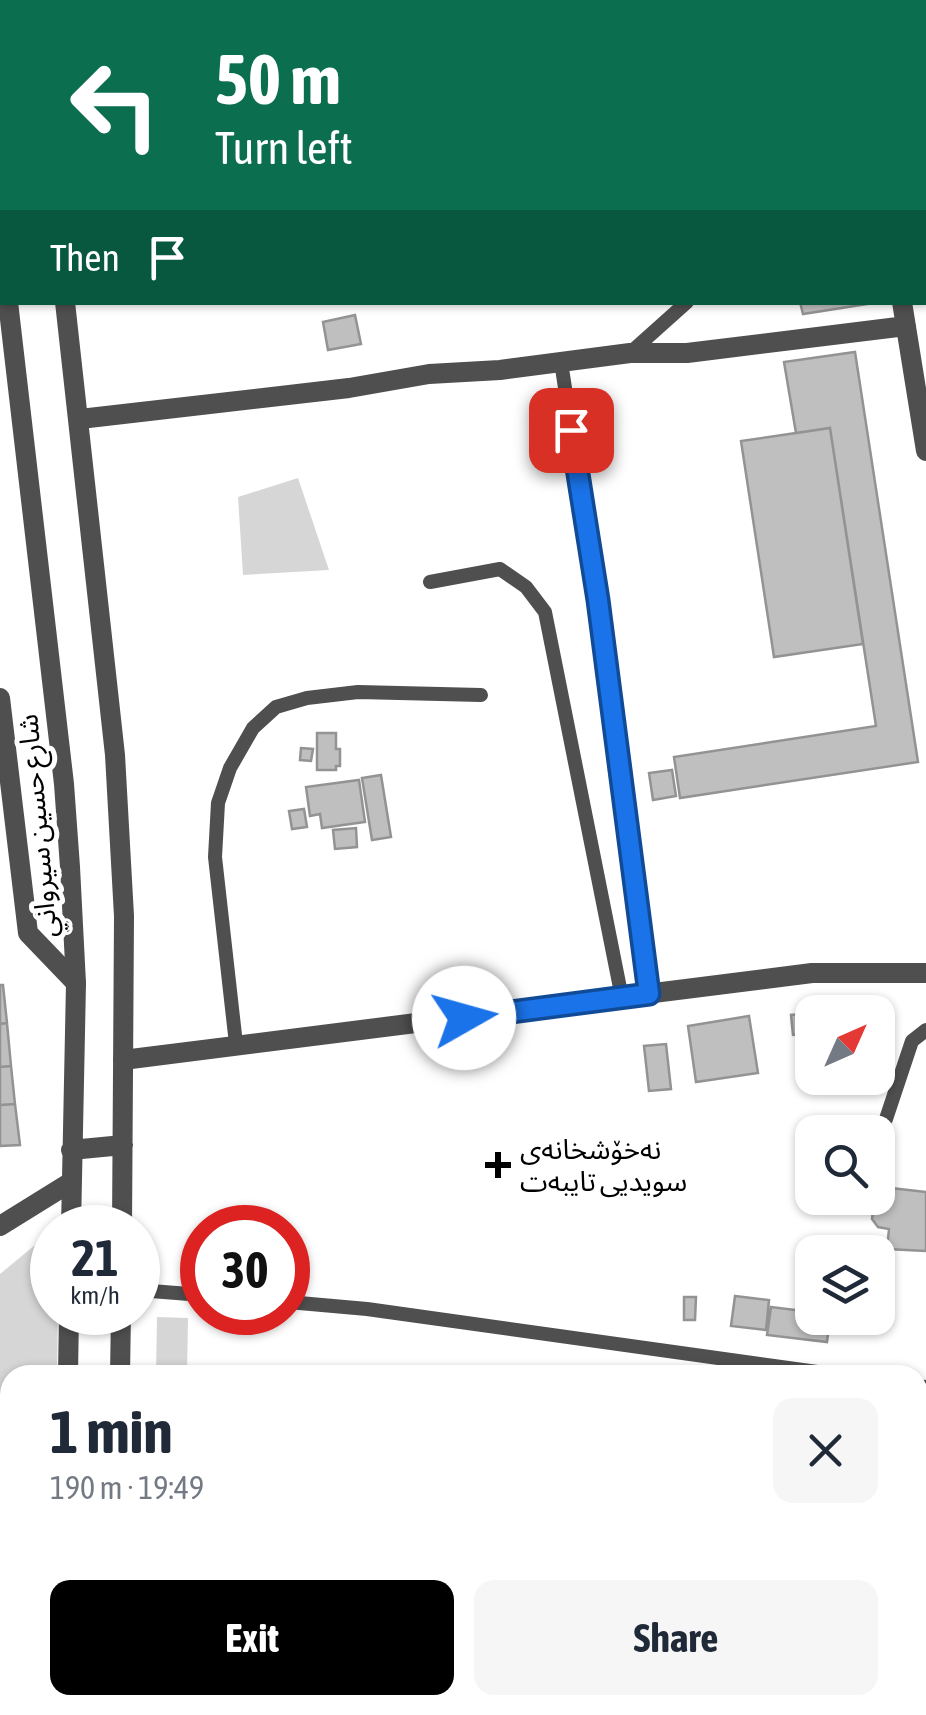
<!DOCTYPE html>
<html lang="en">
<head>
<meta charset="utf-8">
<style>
	:root { --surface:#fff; --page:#f6f6f7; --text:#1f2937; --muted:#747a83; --accent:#000 }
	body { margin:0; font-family:"Asap Condensed","Noto Sans Arabic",sans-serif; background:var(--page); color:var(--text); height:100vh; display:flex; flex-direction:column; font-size:38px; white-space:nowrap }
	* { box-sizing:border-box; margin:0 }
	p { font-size:32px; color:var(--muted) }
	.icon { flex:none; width:55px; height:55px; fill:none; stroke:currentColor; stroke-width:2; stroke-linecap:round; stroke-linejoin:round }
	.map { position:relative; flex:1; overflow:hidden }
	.drawer { position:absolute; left:0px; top:1365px; width:928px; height:350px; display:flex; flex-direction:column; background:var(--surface); border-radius:30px 30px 0 0; box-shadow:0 2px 8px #0004 }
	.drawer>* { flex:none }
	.hud { position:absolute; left:0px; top:0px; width:928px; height:305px; box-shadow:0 2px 8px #0004; background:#0b6e4f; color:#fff; overflow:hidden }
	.needle { width:65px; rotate:45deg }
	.tools { position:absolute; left:795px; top:995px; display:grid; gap:20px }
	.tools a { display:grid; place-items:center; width:100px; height:100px; border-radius:20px; background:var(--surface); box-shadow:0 2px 8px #0004; font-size:50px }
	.speed { position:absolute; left:30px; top:1205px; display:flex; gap:20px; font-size:50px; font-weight:700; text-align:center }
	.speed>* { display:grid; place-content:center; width:130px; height:130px; border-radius:50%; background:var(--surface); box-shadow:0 2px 8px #0004; line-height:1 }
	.speed small { font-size:25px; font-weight:400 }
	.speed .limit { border:15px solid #d22; background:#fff; color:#111 }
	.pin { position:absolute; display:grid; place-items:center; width:85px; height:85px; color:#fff; margin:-42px; border-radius:20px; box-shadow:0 5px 15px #0006 }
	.me { position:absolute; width:110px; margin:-55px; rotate:83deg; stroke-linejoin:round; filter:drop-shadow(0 0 8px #0008) }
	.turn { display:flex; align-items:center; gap:35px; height:210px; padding:0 50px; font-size:45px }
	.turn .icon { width:130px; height:130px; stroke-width:2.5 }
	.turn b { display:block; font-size:70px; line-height:85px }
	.then { display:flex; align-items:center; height:95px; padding:0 50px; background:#0003; gap:20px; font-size:38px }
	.round { display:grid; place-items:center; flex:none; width:105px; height:105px; border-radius:20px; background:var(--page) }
	.head { display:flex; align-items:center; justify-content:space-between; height:170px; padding:0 50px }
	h1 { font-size:60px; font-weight:700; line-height:75px }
	.action { display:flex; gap:20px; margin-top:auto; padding:20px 50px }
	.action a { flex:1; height:115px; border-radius:20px; background:var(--accent); color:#fff; font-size:40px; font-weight:700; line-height:115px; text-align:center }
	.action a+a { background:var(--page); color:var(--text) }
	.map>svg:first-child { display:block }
	.green { fill:#d6d6d6 }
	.building { fill:#bfbfbf; stroke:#939393; stroke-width:2.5 }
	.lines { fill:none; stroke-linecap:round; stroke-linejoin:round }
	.trunk-casing { stroke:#dbdbdb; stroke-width:32 }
	.service { stroke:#4f4f4f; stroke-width:14 }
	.minor { stroke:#4f4f4f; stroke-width:20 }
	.tertiary { stroke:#4f4f4f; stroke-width:20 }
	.trunk { stroke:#000; stroke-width:28 }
	.route-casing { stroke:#114b97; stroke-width:25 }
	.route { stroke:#1a73e8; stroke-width:18 }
	.poi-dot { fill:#000; stroke:#fff; stroke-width:4 }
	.labels { text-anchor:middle; stroke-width:10; stroke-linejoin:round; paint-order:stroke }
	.street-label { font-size:28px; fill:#000; stroke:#fff }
	.poi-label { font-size:28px; fill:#000; stroke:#fff; text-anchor:start }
</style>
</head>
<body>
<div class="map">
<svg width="926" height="1715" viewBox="0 0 926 1715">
	<rect width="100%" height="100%" fill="#fff"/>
	<path class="green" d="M298 478 329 570 243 575 238 497Z
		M52 1231V1312L58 1313 57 1375H10V1699L0 1686V1274Z
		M157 1317 188 1318 187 1375H156Z"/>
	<path class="building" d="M498 0H628L629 2H499Z
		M628 0H693L698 2H629Z
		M800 302H874V303L803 314Z
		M355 315 361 344 328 350 323 322Z
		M855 352 918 762 680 798 674 757 876 726 830 428 796 433 784 362Z
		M830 428 863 644 774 657 741 441Z
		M317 733H336V749H340V766H336V770H317Z
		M301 748 313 749 311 761 300 760Z
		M672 770 676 796 653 800 649 773Z
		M381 775 391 837 372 840 362 778Z
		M359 780 365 822 322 828 320 814 310 816 306 787Z
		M304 809 307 827 292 829 289 811Z
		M356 828 357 847 335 849 333 830Z
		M0 985H3L7 1023 0 1024Z
		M812 1013V1033L793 1035 791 1015Z
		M749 1016 758 1073 696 1082 688 1026Z
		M7 1023 11 1066 0 1067V1024Z
		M666 1044 671 1089 649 1091 644 1046Z
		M11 1066 15 1104 0 1105V1067Z
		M15 1104 20 1145 0 1146V1105Z
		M891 1188 926 1192V1251L887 1249 889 1229 878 1227 872 1219 873 1210 882 1203H890Z
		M735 1296 769 1300 766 1330 731 1326Z
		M684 1297H696L695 1320H684Z
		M771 1307 812 1312V1318H830L827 1342 767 1335Z"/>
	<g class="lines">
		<g class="trunk-casing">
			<path id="trunk" d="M854 0 859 2
				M925 38H926"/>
		</g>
		<path class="service" d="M925 55 926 56
			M630 353 687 302
			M561 362 598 601 649 994
			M430 582 500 569 526 587 545 612 622 998
			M236 1044 215 857 218 803 230 768 253 728 276 707 307 698 358 692 481 695
			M886 1119 912 1041 926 1030
			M138 1290 202 1295
			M288 1302 367 1309 839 1375
			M918 1386 926 1387"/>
		<path class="minor" d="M902 302 926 451
			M80 419 349 388 429 374 500 370 630 353H687L906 326
			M0 698 28 933 76 983
			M123 1060 812 973H926"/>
		<path class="tertiary" d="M28 0 29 2
			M0 234 2 255
			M8 302 64 784 70 867 76 983 71 1228
			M65 302 115 755 124 916 122 1228
			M71 1150 123 1145
			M0 1226 71 1182
			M68 1375 69 1312
			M120 1375 121 1312
			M63 1715V1705
			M113 1715V1705"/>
		<use href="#trunk" class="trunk"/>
	</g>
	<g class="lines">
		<g class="route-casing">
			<path id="route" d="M464 1018 649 994 598 600 571 430"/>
		</g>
		<use href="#route" class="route"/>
	</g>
	<path class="poi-dot" d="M493 1150h10v10h10v10h-10v10h-10v-10h-10v-10h10z"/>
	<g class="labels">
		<g class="street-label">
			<text transform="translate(37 826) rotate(-95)" y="10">شارع حسين سيرواني</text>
		</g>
		<g class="poi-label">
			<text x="520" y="1159">نەخۆشخانەی<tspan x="520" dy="32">سویدیی تایبەت</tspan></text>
		</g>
	</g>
</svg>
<div class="tools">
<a><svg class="needle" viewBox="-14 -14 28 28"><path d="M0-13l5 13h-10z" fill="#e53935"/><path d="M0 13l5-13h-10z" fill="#747a83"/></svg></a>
<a><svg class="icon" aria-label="search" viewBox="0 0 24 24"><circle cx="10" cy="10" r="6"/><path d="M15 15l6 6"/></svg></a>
<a><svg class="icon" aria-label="layers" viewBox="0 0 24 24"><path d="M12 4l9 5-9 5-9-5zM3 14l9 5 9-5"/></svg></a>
</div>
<div class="speed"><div>21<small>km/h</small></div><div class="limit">30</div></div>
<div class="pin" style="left:571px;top:430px;background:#d93025"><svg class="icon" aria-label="arrive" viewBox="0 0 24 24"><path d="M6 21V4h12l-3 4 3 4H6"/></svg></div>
<svg class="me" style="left:464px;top:1018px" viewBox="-20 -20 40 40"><circle r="19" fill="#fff"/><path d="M0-13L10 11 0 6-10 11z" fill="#1a73e8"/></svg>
<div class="hud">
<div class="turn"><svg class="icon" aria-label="left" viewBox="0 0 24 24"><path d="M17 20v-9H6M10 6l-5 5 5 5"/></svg><div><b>50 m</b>Turn left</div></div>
<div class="then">Then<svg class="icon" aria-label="arrive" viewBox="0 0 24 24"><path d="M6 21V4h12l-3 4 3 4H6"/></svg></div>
</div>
<section class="drawer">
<div class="head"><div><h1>1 min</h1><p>190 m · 19:49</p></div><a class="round"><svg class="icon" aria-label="close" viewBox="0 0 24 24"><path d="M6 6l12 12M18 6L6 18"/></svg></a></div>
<div class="action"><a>Exit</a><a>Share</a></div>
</section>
</div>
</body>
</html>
